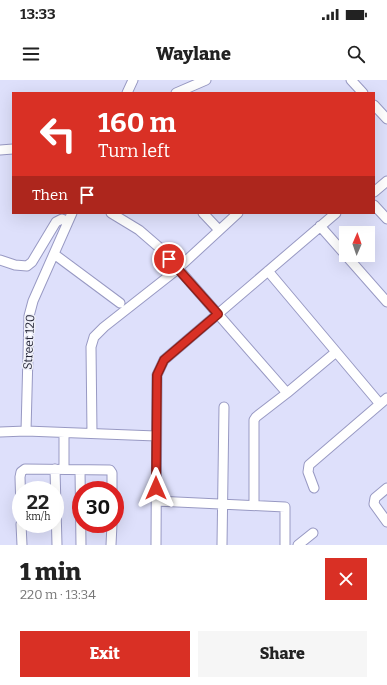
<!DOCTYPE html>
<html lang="en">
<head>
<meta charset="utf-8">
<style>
	:root { --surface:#fff; --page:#f6f6f6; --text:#222; --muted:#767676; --accent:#d93025 }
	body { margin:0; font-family:Bitter,serif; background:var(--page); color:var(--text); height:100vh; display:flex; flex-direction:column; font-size:15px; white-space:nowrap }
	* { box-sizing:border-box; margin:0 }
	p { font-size:13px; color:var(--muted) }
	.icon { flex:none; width:22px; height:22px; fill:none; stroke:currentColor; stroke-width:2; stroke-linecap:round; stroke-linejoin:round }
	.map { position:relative; height:465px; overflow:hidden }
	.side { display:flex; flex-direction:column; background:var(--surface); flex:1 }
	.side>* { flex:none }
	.hud { position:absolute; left:12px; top:12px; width:363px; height:122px; border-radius:0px; box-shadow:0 4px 16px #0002; background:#d93025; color:#fff; overflow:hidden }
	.needle { width:26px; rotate:2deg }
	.tools { position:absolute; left:339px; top:146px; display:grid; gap:8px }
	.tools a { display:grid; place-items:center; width:36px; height:36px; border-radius:0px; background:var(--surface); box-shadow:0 4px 16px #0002; font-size:20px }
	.speed { position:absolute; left:12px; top:401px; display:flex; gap:8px; font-size:20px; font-weight:700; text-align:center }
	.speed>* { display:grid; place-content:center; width:52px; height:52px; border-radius:50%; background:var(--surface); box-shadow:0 4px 16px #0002; line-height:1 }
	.speed small { font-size:10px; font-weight:400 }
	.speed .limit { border:6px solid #d22; background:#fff; color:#111 }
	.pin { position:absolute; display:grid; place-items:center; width:34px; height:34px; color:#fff; margin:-17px; border:2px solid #fff; border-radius:50%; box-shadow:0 1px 4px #0007 }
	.me { position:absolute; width:44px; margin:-22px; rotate:0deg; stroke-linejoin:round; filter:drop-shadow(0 0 3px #0008) }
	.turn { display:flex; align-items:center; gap:14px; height:84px; padding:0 20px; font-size:18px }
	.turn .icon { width:52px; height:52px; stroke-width:2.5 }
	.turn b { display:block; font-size:28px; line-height:34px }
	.then { display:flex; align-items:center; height:38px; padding:0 20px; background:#0003; gap:8px; font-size:15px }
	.round { display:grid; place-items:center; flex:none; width:42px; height:42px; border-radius:0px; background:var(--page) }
	.headline { display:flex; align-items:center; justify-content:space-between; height:68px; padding:0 20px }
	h1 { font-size:24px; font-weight:800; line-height:30px }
	.primary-button { display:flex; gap:8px; margin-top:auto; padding:8px 20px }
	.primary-button a { flex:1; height:46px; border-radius:0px; background:var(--accent); color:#fff; font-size:16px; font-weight:800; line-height:46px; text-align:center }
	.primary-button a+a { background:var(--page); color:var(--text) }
	.status { display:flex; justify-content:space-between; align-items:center; height:28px; padding:0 20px; background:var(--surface); direction:ltr }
	.status svg { height:11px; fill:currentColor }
	header { display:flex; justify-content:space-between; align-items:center; height:52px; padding:0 20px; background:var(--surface); font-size:18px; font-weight:800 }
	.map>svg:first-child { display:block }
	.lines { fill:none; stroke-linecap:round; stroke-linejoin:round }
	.street-casing { stroke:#9899c3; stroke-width:11 }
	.street { stroke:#fff; stroke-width:9 }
	.route-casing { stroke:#8d1f18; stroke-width:10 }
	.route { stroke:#d93025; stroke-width:7 }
	.labels { text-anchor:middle; stroke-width:3; stroke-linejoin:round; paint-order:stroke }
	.street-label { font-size:12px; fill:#232434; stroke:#eeeff8 }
</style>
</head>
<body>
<div class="status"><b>13:33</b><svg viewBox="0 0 49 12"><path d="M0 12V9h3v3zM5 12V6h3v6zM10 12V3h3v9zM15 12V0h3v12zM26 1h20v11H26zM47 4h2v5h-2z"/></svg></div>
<header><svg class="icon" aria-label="menu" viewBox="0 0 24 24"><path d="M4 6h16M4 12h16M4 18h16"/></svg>Waylane<svg class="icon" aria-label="search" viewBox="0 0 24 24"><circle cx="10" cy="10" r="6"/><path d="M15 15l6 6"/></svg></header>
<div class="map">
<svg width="387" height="465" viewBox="0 0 387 465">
	<rect width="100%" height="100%" fill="#dee0fb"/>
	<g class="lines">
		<g class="street-casing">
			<path id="street" d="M351 0 363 13
				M127 13 133 0
				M176 13 206 0
				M374 25 387 39
				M0 70 13 69
				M374 112 387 101
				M374 125 387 139
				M111 133 139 150 161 169 287 313 256 337 254 340V425
				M203 133 219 150
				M320 146 387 222
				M54 174 120 223
				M0 180 15 185 27 186 32 182 56 142 62 139 68 142
				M268 191 380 324
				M287 313 336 272
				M26 351 29 236 33 221 72 133
				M0 352 26 351 156 356
				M64 353V389
				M92 353 91 267 94 257 104 247 174 192 238 133
				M55 389 57 465
				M80 390 81 465
				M314 408 308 392 309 385 387 318
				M387 408 375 418 374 424 387 442
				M156 421 285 427V465
				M21 430 20 397 21 392 25 389 110 390 112 393V410
				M21 444 22 465
				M111 465 112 444
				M156 465 157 295 164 280 336 133
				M222 465 224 327
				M298 465 313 453"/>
		</g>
		<use href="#street" class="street"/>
	</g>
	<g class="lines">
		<g class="route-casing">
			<path id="route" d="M156 408 157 295 164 280 218 234 169 179"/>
		</g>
		<use href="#route" class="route"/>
	</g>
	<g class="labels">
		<g class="street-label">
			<text transform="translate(29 262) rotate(-87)" y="4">Street 120</text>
		</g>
	</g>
</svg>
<div class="tools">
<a><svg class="needle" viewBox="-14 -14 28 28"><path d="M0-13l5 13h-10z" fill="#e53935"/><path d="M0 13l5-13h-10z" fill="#767676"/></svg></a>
</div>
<div class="speed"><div>22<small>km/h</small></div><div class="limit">30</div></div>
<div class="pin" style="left:169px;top:179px;background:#d93025"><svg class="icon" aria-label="arrive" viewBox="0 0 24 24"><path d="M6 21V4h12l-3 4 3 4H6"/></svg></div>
<svg class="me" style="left:156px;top:408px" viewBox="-20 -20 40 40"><path d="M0-17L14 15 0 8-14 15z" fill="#d93025" stroke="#fff" stroke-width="4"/></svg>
<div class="hud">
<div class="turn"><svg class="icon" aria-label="left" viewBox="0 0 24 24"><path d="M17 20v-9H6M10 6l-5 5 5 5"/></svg><div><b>160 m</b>Turn left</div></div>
<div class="then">Then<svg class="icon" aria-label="arrive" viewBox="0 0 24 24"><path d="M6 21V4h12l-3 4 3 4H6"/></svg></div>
</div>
</div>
<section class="side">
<div class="headline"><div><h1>1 min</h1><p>220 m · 13:34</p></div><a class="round" style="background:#d93025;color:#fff"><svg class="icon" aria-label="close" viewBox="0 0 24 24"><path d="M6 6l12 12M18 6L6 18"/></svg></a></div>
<div class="primary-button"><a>Exit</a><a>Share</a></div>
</section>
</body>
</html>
